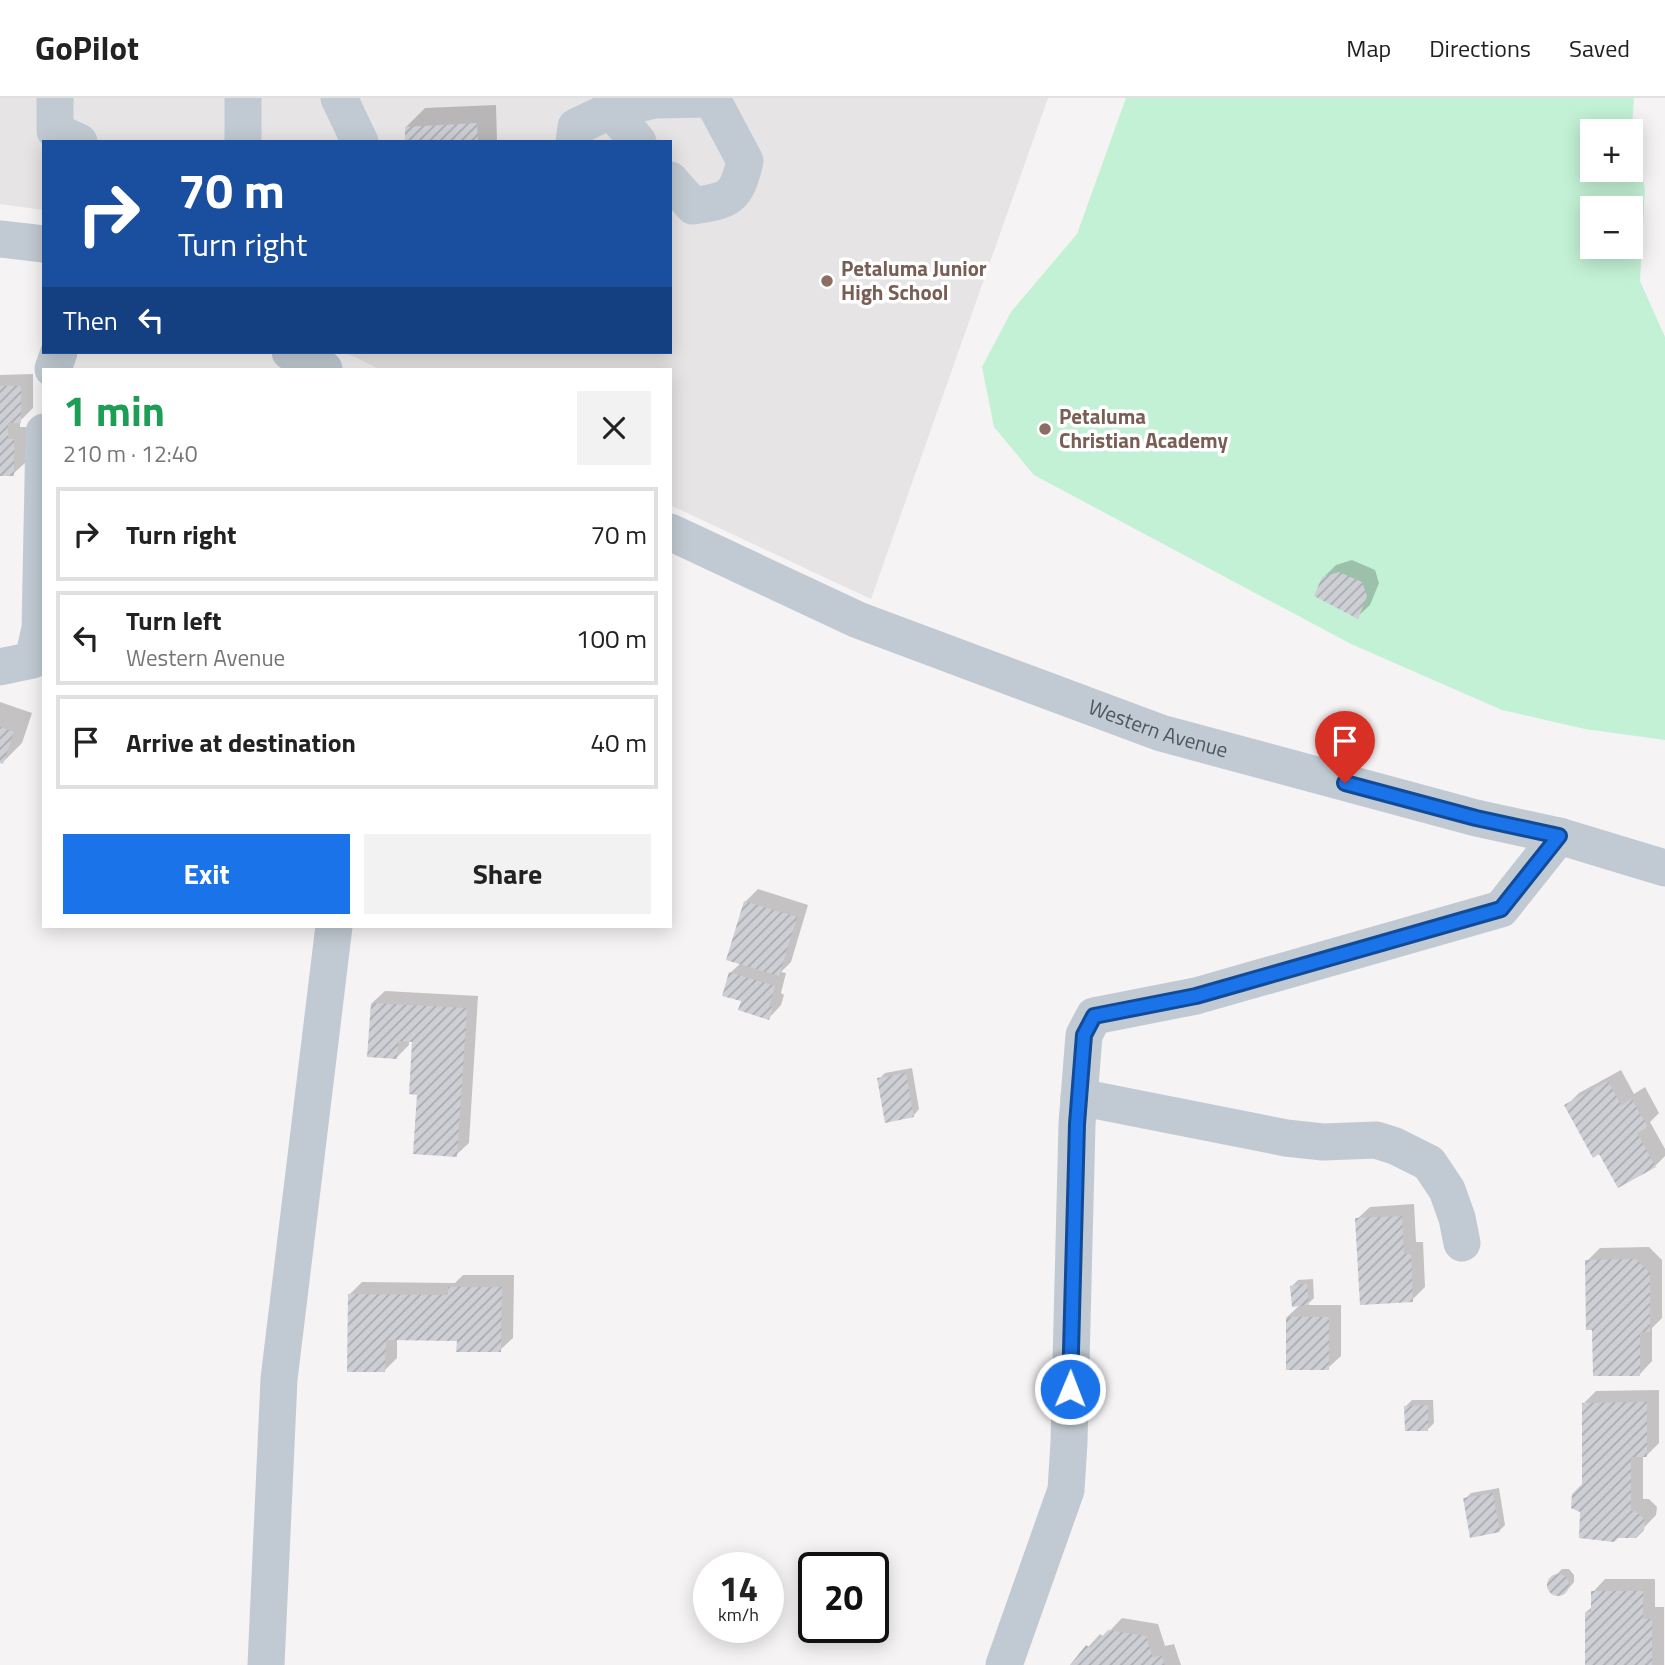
<!DOCTYPE html>
<html lang="en">
<head>
<meta charset="utf-8">
<style>
	:root { --surface:#fff; --page:#f2f2f2; --text:#222; --muted:#767676; --line:#e0e0e0; --accent:#1a73e8 }
	body { margin:0; font-family:"Titillium Web",sans-serif; background:var(--page); color:var(--text); height:100vh; display:flex; flex-direction:column; font-size:26px; white-space:nowrap }
	* { box-sizing:border-box; margin:0 }
	p { font-size:23px; color:var(--muted) }
	.icon { flex:none; width:38px; height:38px; fill:none; stroke:currentColor; stroke-width:2; stroke-linecap:round; stroke-linejoin:round }
	.map { position:relative; flex:1; overflow:hidden }
	.panel { position:absolute; left:42px; top:270px; width:630px; height:560px; display:flex; flex-direction:column; background:var(--surface); border-radius:0px; box-shadow:0 4px 18px #0003 }
	.panel>* { flex:none }
	.banner { position:absolute; left:42px; top:42px; width:630px; height:214px; border-radius:0px; box-shadow:0 4px 18px #0003; background:#1a4fa0; color:#fff; overflow:hidden }
	.tools { position:absolute; left:1580px; top:21px; display:grid; gap:14px }
	.tools a { display:grid; place-items:center; width:63px; height:63px; border-radius:0px; background:var(--surface); box-shadow:0 4px 18px #0003; font-size:35px }
	.speed { position:absolute; left:693px; top:1454px; display:flex; gap:14px; font-size:35px; font-weight:700; text-align:center }
	.speed>* { display:grid; place-content:center; width:91px; height:91px; border-radius:50%; background:var(--surface); box-shadow:0 4px 18px #0003; line-height:1 }
	.speed small { font-size:18px; font-weight:400 }
	.speed .limit { border:4px solid #111; border-radius:10px; background:#fff; color:#111 }
	.pin { position:absolute; display:grid; place-items:center; width:60px; height:60px; color:#fff; margin:-72px -30px; border-radius:50% 50% 50% 0; rotate:-45deg; box-shadow:0 0 7px #0007 }
	.pin .icon { rotate:45deg }
	.me { position:absolute; width:77px; margin:-38px; rotate:1deg; stroke-linejoin:round; filter:drop-shadow(0 0 5px #0008) }
	.turn { display:flex; align-items:center; gap:24px; height:147px; padding:0 21px; font-size:32px }
	.turn .icon { width:91px; height:91px; stroke-width:2.5 }
	.turn b { display:block; font-size:49px; line-height:60px }
	.then { display:flex; align-items:center; height:66px; padding:0 21px; background:#0003; gap:14px; font-size:26px }
	.round { display:grid; place-items:center; flex:none; width:74px; height:74px; border-radius:0px; background:var(--page) }
	.head { display:flex; align-items:center; justify-content:space-between; height:119px; padding:0 21px }
	h1 { font-size:42px; font-weight:700; line-height:52px; color:#1e9e55 }
	.action { display:flex; gap:14px; margin-top:auto; padding:14px 21px }
	.action a { flex:1; height:80px; border-radius:0px; background:var(--accent); color:#fff; font-size:28px; font-weight:700; line-height:80px; text-align:center }
	.action a+a { background:var(--page); color:var(--text) }
	ul { padding:0; list-style:none }
	li { display:flex; align-items:center; gap:21px; height:94px; margin:0 14px 10px; padding:0 7px; border:4px solid var(--line); border-radius:0px }
	li div { flex:1 }
	li b { display:block; font-size:26px }
	li em { font-style:normal }
	header { display:flex; align-items:center; gap:42px; box-sizing:border-box; height:98px; padding:0 35px; background:var(--surface); border-bottom:2px solid var(--line) }
	header strong { font-size:33px }
	nav { display:flex; gap:38px; margin-inline-start:auto; font-size:24px }
	.map>svg:first-child { display:block }
	.education { fill:#e6e4e5 }
	.grass { fill:#c3f1d5; fill-rule:evenodd }
	.shadow { fill:#0003 }
	.building { fill:url(#building-hatch) }
	.lines { fill:none; stroke-linecap:round; stroke-linejoin:round }
	.minor { stroke:#c1cad2; stroke-width:37 }
	.route-casing { stroke:#114b97; stroke-width:18 }
	.route { stroke:#1a73e8; stroke-width:12 }
	.education-dot { fill:#8d6e63; stroke:#fff; stroke-width:2.5 }
	.labels { text-anchor:middle; stroke-width:7; stroke-linejoin:round; paint-order:stroke }
	.education-label { font-size:21px; font-weight:bold; fill:#785e54; stroke:#fff; text-anchor:start }
	.street-label { font-size:21px; fill:#4a5661; stroke:#fff }
</style>
</head>
<body>
<header>
<strong>GoPilot</strong>
<nav><a>Map</a><a>Directions</a><a>Saved</a></nav>
</header>
<div class="map">
<svg width="1665" height="1567" viewBox="0 0 1665 1567">
	<defs>
		<pattern id="building-hatch" width="6" height="6" patternUnits="userSpaceOnUse" patternTransform="scale(1.75)"><rect width="6" height="6" fill="#cdcfd5"/><path d="M-1 1l2-2M0 6l6-6M5 7l2-2" fill="none" stroke="#a8abb0"/></pattern>
	</defs>
	<rect width="100%" height="100%" fill="#f5f3f3"/>
	<path class="education" d="M0 0H1048L871 501 670 407V271H379L345 254H670V44H44V112L0 106Z"/>
	<path class="grass" d="M1126 0H1634L1632 30 1645 91 1640 183 1665 239V642L1585 631 1502 612 1351 546 1034 377 994 329 982 269 1011 214 1077 136ZM1592 33H1631V72H1592ZM1592 110H1631V149H1592Z"/>
	<path class="shadow" d="M496 7 497 44H407L406 29 425 10Z
		M33 276V310L20 323V329H26V364L13 376H0V277Z
		M1352 462 1375 472 1379 485 1370 507 1357 519 1323 480 1336 467Z
		M0 604 32 615 22 645 3 664 0 663Z
		M758 791 808 807 791 864 781 874 786 875 781 895 784 897 781 907 769 920 743 902 730 875 741 865 745 804Z
		M385 893 478 898 469 1045 456 1057 419 995 414 942H409V947L396 960 372 905Z
		M912 970 919 1011 914 1017 879 981 885 975Z
		M1621 972 1634 996 1645 989 1659 1015 1650 1024 1665 1051V1058L1655 1068 1600 1054 1566 1008 1579 995Z
		M1414 1106 1416 1144H1423L1425 1189 1412 1202 1357 1121 1370 1109Z
		M1649 1149 1662 1162V1220L1652 1230V1263L1640 1276 1594 1231 1587 1163 1600 1150Z
		M463 1177H514L513 1240 500 1252 458 1241H397V1260L384 1273 350 1196 362 1184 455 1185Z
		M1313 1181 1314 1200 1307 1207H1341V1258L1328 1270 1287 1219 1301 1206 1292 1188 1298 1182Z
		M1659 1292V1345L1646 1358H1643V1401H1649L1657 1409 1656 1417 1636 1438 1584 1386V1305L1596 1293Z
		M1412 1302H1433L1434 1325 1428 1331 1406 1308Z
		M1499 1390 1505 1427 1499 1433 1465 1401 1471 1395Z
		M1562 1471H1569L1574 1477V1484L1563 1497H1555L1549 1492V1484Z
		M1605 1481H1655V1509H1664V1567H1586V1514L1593 1508V1494Z
		M1122 1520 1158 1526 1165 1548 1174 1546 1181 1567H1072L1100 1536 1104 1539Z"/>
	<path class="building" d="M477 25 478 44H405V29Z
		M0 288H21V325H8V341H14V378H0Z
		M1339 474 1362 484 1367 498 1358 521 1314 498 1322 479Z
		M0 629 14 634 3 666 0 665Z
		M744 803 797 819 779 878 726 862Z
		M729 874 775 888 769 908 773 910 769 922 738 912 741 903 722 898Z
		M371 905 467 910 457 1059 413 1056 417 997 409 996 412 944 398 943 397 961 367 959Z
		M906 975 914 1019 885 1025 877 980Z
		M1608 983 1621 1007 1632 1001 1636 1009 1648 1029 1637 1035 1656 1069 1618 1090 1599 1056 1593 1060 1564 1007Z
		M1402 1118 1404 1156H1411L1413 1204 1360 1207 1355 1120Z
		M1636 1161 1650 1175V1234H1640V1278H1593L1592 1232H1586L1585 1162Z
		M1307 1186 1309 1207 1292 1209 1290 1188Z
		M448 1189H502L501 1254H456L457 1243 386 1242 385 1274H347L348 1196 448 1197Z
		M1286 1219H1329V1272H1286Z
		M1647 1304V1359H1631V1413H1636L1645 1422 1644 1432 1636 1440H1618L1614 1444 1579 1440 1580 1414 1571 1410 1572 1396 1582 1386V1305Z
		M1428 1307V1333H1405L1404 1308Z
		M1493 1395 1500 1434 1470 1440 1463 1400Z
		M1547 1487a11 11 0 1 1 22 0a11 11 0 1 1-22 0Z
		M1591 1493H1643V1521H1652V1567H1585V1514H1591Z
		M1108 1532 1146 1538 1153 1560 1161 1557 1165 1567H1070L1086 1547 1091 1550Z"/>
	<g class="lines">
		<g class="minor">
			<path d="M55 0V33L79 44"/>
			<path d="M243 0V44"/>
			<path d="M339 0 360 44"/>
			<path d="M611 12 638 44"/>
			<path d="M574 44 576 29 611 12 655 2 712 1 745 63C736 101 730 102 693 108L670 82"/>
			<path d="M0 141 44 146"/>
			<path d="M290 254 324 271"/>
			<path d="M53 271 59 254"/>
			<path id="s1" d="M670 434 858 522 1161 635 1476 720 1559 738 1665 770"/>
			<path d="M0 569 33 562 40 530 44 334"/>
			<path d="M1079 999 1286 1040 1323 1044 1376 1042 1395 1048 1429 1065 1447 1092 1457 1120 1462 1145"/>
			<path d="M266 1567 279 1281 334 828"/>
			<path d="M1004 1567 1066 1392 1069 1344 1077 1026 1084 937 1094 918 1196 898 1501 811 1559 738"/>
		</g>
	</g>
	<g class="lines">
		<g class="route-casing">
			<path id="route" d="M1070 1291 1077 1026 1084 937 1094 918 1196 898 1501 811 1559 738 1476 720 1345 685"/>
		</g>
		<use href="#route" class="route"/>
	</g>
	<g class="education-dot">
		<circle cx="827" cy="183" r="7"/>
		<circle cx="1045" cy="331" r="7"/>
	</g>
	<g class="labels">
		<g class="education-label">
			<text x="841" y="178">Petaluma Junior<tspan x="841" dy="24">High School</tspan></text>
			<text x="1059" y="326">Petaluma<tspan x="1059" dy="24">Christian Academy</tspan></text>
		</g>
		<g class="street-label">
			<text dy="7" stroke="none"><textPath href="#s1" startOffset="527">Western Avenue</textPath></text>
		</g>
	</g>
</svg>
<div class="tools">
<a>+</a>
<a>−</a>
</div>
<div class="speed"><div>14<small>km/h</small></div><div class="limit">20</div></div>
<div class="pin" style="left:1345px;top:685px;background:#d93025"><svg class="icon" aria-label="arrive" viewBox="0 0 24 24"><path d="M6 21V4h12l-3 4 3 4H6"/></svg></div>
<svg class="me" style="left:1070px;top:1291px" viewBox="-20 -20 40 40"><circle r="17" fill="#1a73e8" stroke="#fff" stroke-width="3"/><path d="M0-11L8 9 0 5-8 9z" fill="#fff"/></svg>
<div class="banner">
<div class="turn"><svg class="icon" aria-label="right" viewBox="0 0 24 24"><path d="M7 20v-9h11M14 6l5 5-5 5"/></svg><div><b>70 m</b>Turn right</div></div>
<div class="then">Then<svg class="icon" aria-label="left" viewBox="0 0 24 24"><path d="M17 20v-9H6M10 6l-5 5 5 5"/></svg></div>
</div>
<section class="panel">
<div class="head"><div><h1>1 min</h1><p>210 m · 12:40</p></div><a class="round"><svg class="icon" aria-label="close" viewBox="0 0 24 24"><path d="M6 6l12 12M18 6L6 18"/></svg></a></div>
<ul>
<li><svg class="icon" aria-label="right" viewBox="0 0 24 24"><path d="M7 20v-9h11M14 6l5 5-5 5"/></svg><div><b>Turn right</b></div><em>70 m</em></li>
<li><svg class="icon" aria-label="left" viewBox="0 0 24 24"><path d="M17 20v-9H6M10 6l-5 5 5 5"/></svg><div><b>Turn left</b><p>Western Avenue</p></div><em>100 m</em></li>
<li><svg class="icon" aria-label="arrive" viewBox="0 0 24 24"><path d="M6 21V4h12l-3 4 3 4H6"/></svg><div><b>Arrive at destination</b></div><em>40 m</em></li>
</ul>
<div class="action"><a>Exit</a><a>Share</a></div>
</section>
</div>
</body>
</html>
